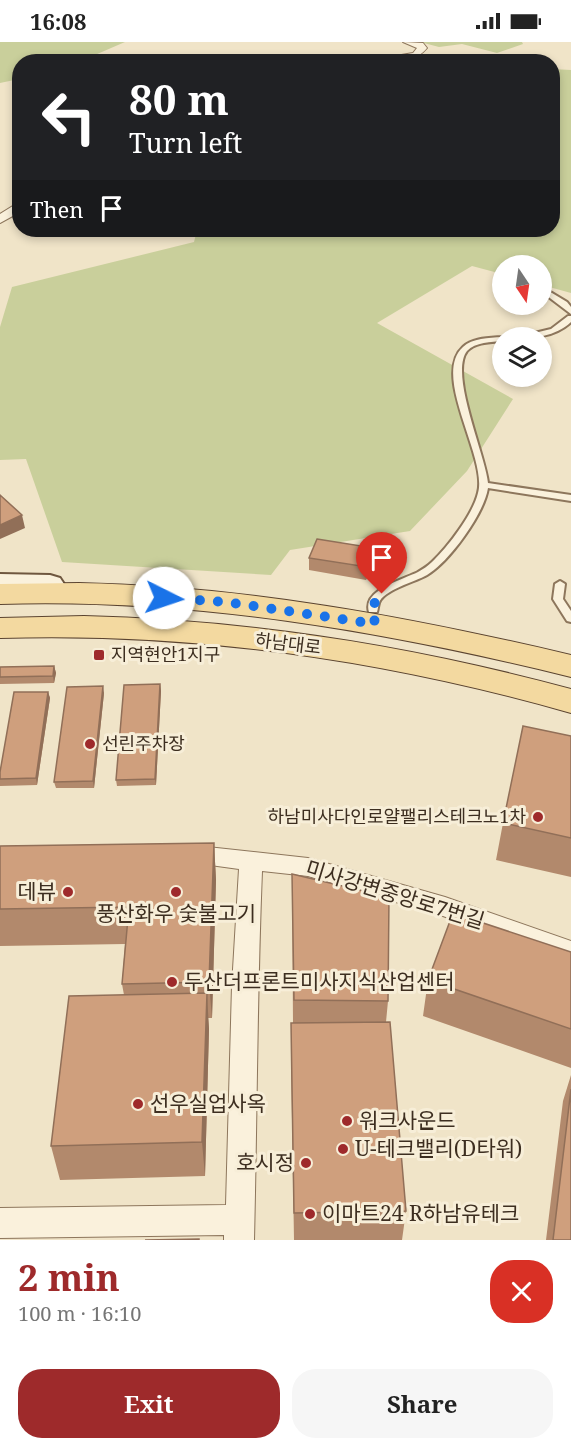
<!DOCTYPE html>
<html lang="en">
<head>
<meta charset="utf-8">
<style>
	:root { --surface:#fff; --page:#f6f6f6; --text:#222; --muted:#767676; --accent:#9e2a2b }
	body { margin:0; font-family:"Noto Serif","Noto Sans KR",serif; background:var(--page); color:var(--text); height:100vh; display:flex; flex-direction:column; font-size:22px; white-space:nowrap }
	* { box-sizing:border-box; margin:0 }
	p { font-size:20px; color:var(--muted) }
	.icon { flex:none; width:33px; height:33px; fill:none; stroke:currentColor; stroke-width:2; stroke-linecap:round; stroke-linejoin:round }
	.map { position:relative; height:1198px; overflow:hidden }
	.sheet { display:flex; flex-direction:column; background:var(--surface); flex:1 }
	.sheet>* { flex:none }
	.hud { position:absolute; left:12px; top:12px; width:548px; height:183px; border-radius:24px; box-shadow:0 3px 9px #0003; background:#202124; color:#fff; overflow:hidden }
	.needle { width:39px; rotate:167deg }
	.controls { position:absolute; left:492px; top:213px; display:grid; gap:12px }
	.controls a { display:grid; place-items:center; width:60px; height:60px; border-radius:50%; background:var(--surface); box-shadow:0 3px 9px #0003; font-size:30px }
	.pin { position:absolute; display:grid; place-items:center; width:51px; height:51px; color:#fff; margin:-62px -26px; border-radius:50% 50% 50% 0; rotate:-45deg; box-shadow:0 0 6px #0007 }
	.pin .icon { rotate:45deg }
	.me { position:absolute; width:66px; margin:-33px; rotate:94deg; stroke-linejoin:round; filter:drop-shadow(0 0 4px #0008) }
	.turn { display:flex; align-items:center; gap:21px; height:126px; padding:0 18px; font-size:27px }
	.turn .icon { width:78px; height:78px; stroke-width:2.5 }
	.turn b { display:block; font-size:42px; line-height:51px }
	.then { display:flex; align-items:center; height:57px; padding:0 18px; background:#0003; gap:12px; font-size:22px }
	.round { display:grid; place-items:center; flex:none; width:63px; height:63px; border-radius:24px; background:var(--page) }
	.head { display:flex; align-items:center; justify-content:space-between; height:102px; padding:0 18px }
	h1 { font-size:36px; font-weight:700; line-height:45px; color:var(--accent) }
	.primary-button { display:flex; gap:12px; margin-top:auto; padding:12px 18px }
	.primary-button a { flex:1; height:69px; border-radius:24px; background:var(--accent); color:#fff; font-size:24px; font-weight:700; line-height:69px; text-align:center }
	.primary-button a+a { background:var(--page); color:var(--text) }
	.status { display:flex; justify-content:space-between; align-items:center; height:42px; padding:0 30px; background:var(--surface); direction:ltr }
	.status svg { height:16px; fill:currentColor }
	.map>svg:first-child { display:block }
	.green { fill:#c9cf9b }
	.lines { fill:none; stroke-linecap:round; stroke-linejoin:round }
	.lane-casing { stroke:#8d765c; stroke-width:4 }
	.street-casing { stroke:#8d765c; stroke-width:2 }
	.secondary-casing { stroke:#6f573f; stroke-width:4 }
	.primary-casing { stroke:#5b4430; stroke-width:2 }
	.lane { fill:#faf1dc; fill-rule:evenodd }
	.street { fill:#faf1dc; fill-rule:evenodd }
	.secondary { fill:#faf1dc; fill-rule:evenodd }
	.primary { fill:#f3d9a0; fill-rule:evenodd }
	.wall { fill:#b2896c }
	.shaded-wall { fill:#916f58 }
	.building { fill:#cf9f7d; stroke:#916f58; stroke-width:1.5 }
	.route { stroke:#1a73e8; stroke-width:10; stroke-dasharray:0 18 }
	.poi-dot { fill:#9e2a2b; stroke:#f7eed8; stroke-width:2 }
	.labels { text-anchor:middle; stroke-width:6; stroke-linejoin:round; paint-order:stroke }
	.street-label { font-size:18px; fill:#3d2e20; stroke:#f7eed8 }
	.poi-label { font-size:18px; fill:#3d2e20; stroke:#f7eed8; text-anchor:start }
	.near-poi-label { font-size:21px; fill:#3d2e20; stroke:#f7eed8; text-anchor:start }
	.near-street-label { font-size:21px; fill:#3d2e20; stroke:#f7eed8 }
</style>
</head>
<body>
<div class="status"><b>16:08</b><svg viewBox="0 0 49 12"><path d="M0 12V9h3v3zM5 12V6h3v6zM10 12V3h3v9zM15 12V0h3v12zM26 1h20v11H26zM47 4h2v5h-2z"/></svg></div>
<div class="map">
<svg width="571" height="1198" viewBox="0 0 571 1198">
	<rect width="100%" height="100%" fill="#f0e4c8"/>
	<path class="green" d="M0 0H125L81 19 20 20 19 37 0 41Z
		M420 0H522L523 2 497 11 462 2 439 5Z
		M552 27 571 28V251L542 243V224H502V232L472 224 377 281 513 357 467 429 410 489 290 508 271 533 62 520 26 417 0 418V285L12 245 194 200 197 188H552Z"/>
	<g class="lines">
		<g class="lane-casing">
			<path id="lane" d="M542 245 567 260 571 265V272L542 250Z
				M568 274H571V280C555 295 534 296 514 296L551 287Z
				M502 295 505 296H502V299C492 300 475 300 467 309 449 332 485 412 488 441L571 453V459L488 446C484 472 449 520 427 533 415 540 383 548 379 561 378 564 378 567 377 570H369C362 548 402 538 418 530 423 527 428 524 432 520 448 505 473 472 478 451 488 416 431 334 463 305 472 296 489 296 502 295Z
				M560 539 565 542 563 557 571 569V580L567 579 553 557 555 542Z"/>
		</g>
		<g class="street-casing">
			<path id="street" d="M403 0 423 1 427 6C413 24 382 20 361 20L413 11 417 6Z
				M16 162H20V170L0 181V172Z
				M189 803 308 816 445 855 571 899V921L443 874 308 834 262 829C257 952 257 1075 254 1198H224V1193L0 1196V1166L226 1163 232 944 239 827 181 819 177 812 181 805Z"/>
		</g>
		<g class="secondary-casing">
			<path id="secondary" d="M0 532 50 533 60 536 64 542 60 548 50 551 0 550Z"/>
		</g>
		<g class="primary-casing">
			<path id="primary" d="M79 541C245 544 410 575 571 613V635C384 589 193 556 0 562V542Z
				M84 574C249 578 412 604 571 647V671C385 618 194 590 0 596V576Z"/>
		</g>
		<use href="#lane" class="lane"/>
		<use href="#street" class="street"/>
		<use href="#secondary" class="secondary"/>
		<use href="#primary" class="primary"/>
	</g>
	<path class="wall" d="M309 516 373 518 366 538 309 528Z
		M54 624 56 631 54 641 0 642V625Z
		M160 642 161 649 156 743 117 744 116 738Z
		M48 650 50 656 37 743 0 744V730Z
		M104 651 94 746H56L54 740Z
		M571 694V835L496 818 503 781Z
		M214 801 216 838 212 976H208L209 987 205 1134 60 1138 51 1104 124 953 122 942 125 902 0 904V804Z
		M292 832 388 959 386 980 406 1169 402 1198H294L291 1017V981H293Z
		M571 910V1026L423 974 428 938Z
		M571 1033V1198H546L563 1059Z"/>
	<path class="shaded-wall" d="M22 473 25 486 0 497V483Z
		M374 506 373 518 366 538 367 525Z
		M54 624 56 631 54 641 53 634Z
		M160 642 161 649 156 743 155 737Z
		M103 644 104 651 94 746 93 739Z
		M48 650 50 656 37 743 36 736Z
		M214 801 216 838 212 976 209 940Z
		M207 951 209 987 205 1134 202 1100Z"/>
	<path class="building" d="M0 453 22 473 0 483Z
		M317 497 374 506 367 525 309 516Z
		M54 624 53 634 0 635V625Z
		M160 642 155 737 116 738 124 643Z
		M103 644 93 739 54 740 67 645Z
		M14 650H48L36 736 0 737V730Z
		M523 684 571 694V796L503 781Z
		M214 801 209 940 122 942 129 865 0 867V804Z
		M292 832 389 855 388 959 294 958Z
		M453 871 571 910V987L428 938Z
		M207 951 202 1100 51 1104 69 954Z
		M390 980 406 1169 294 1171 291 981Z
		M571 1047V1198H553Z
		M199 1197V1198H145Z"/>
	<g class="lines">
		<path class="route" d="M164 556 226 560 375 582C373 569 371 560 382 552"/>
	</g>
	<g class="poi-dot">
		<rect x="93" y="607" width="12" height="12" rx="3"/>
		<circle cx="90" cy="702" r="6"/>
		<circle cx="538" cy="775" r="6"/>
		<circle cx="68" cy="850" r="6"/>
		<circle cx="176" cy="850" r="6"/>
		<circle cx="172" cy="940" r="6"/>
		<circle cx="138" cy="1062" r="6"/>
		<circle cx="347" cy="1079" r="6"/>
		<circle cx="343" cy="1107" r="6"/>
		<circle cx="306" cy="1121" r="6"/>
		<circle cx="310" cy="1172" r="6"/>
	</g>
	<g class="labels">
		<g class="street-label">
			<text transform="translate(288 602) rotate(7)" y="6">하남대로</text>
		</g>
		<g class="poi-label">
			<text x="111" y="619">지역현안1지구</text>
			<text x="102" y="708">선린주차장</text>
			<text x="526" y="781" text-anchor="end">하남미사다인로얄팰리스테크노1차</text>
		</g>
		<g class="near-poi-label">
			<text x="56" y="857" text-anchor="end">데뷰</text>
			<text x="176" y="879" text-anchor="middle">풍산화우 숯불고기</text>
			<text x="184" y="947">두산더프론트미사지식산업센터</text>
			<text x="150" y="1069">선우실업사옥</text>
			<text x="359" y="1086">워크사운드</text>
			<text x="355" y="1114">U-테크밸리(D타워)</text>
			<text x="294" y="1128" text-anchor="end">호시정</text>
			<text x="322" y="1179">이마트24 R하남유테크</text>
		</g>
		<g class="near-street-label">
			<text transform="translate(395 853) rotate(17)" y="7">미사강변중앙로7번길</text>
		</g>
	</g>
</svg>
<div class="controls">
<a><svg class="needle" viewBox="-14 -14 28 28"><path d="M0-13l5 13h-10z" fill="#e53935"/><path d="M0 13l5-13h-10z" fill="#767676"/></svg></a>
<a><svg class="icon" aria-label="layers" viewBox="0 0 24 24"><path d="M12 4l9 5-9 5-9-5zM3 14l9 5 9-5"/></svg></a>
</div>
<div class="pin" style="left:382px;top:552px;background:#d93025"><svg class="icon" aria-label="arrive" viewBox="0 0 24 24"><path d="M6 21V4h12l-3 4 3 4H6"/></svg></div>
<svg class="me" style="left:164px;top:556px" viewBox="-20 -20 40 40"><circle r="19" fill="#fff"/><path d="M0-13L10 11 0 6-10 11z" fill="#1a73e8"/></svg>
<div class="hud">
<div class="turn"><svg class="icon" aria-label="left" viewBox="0 0 24 24"><path d="M17 20v-9H6M10 6l-5 5 5 5"/></svg><div><b>80 m</b>Turn left</div></div>
<div class="then">Then<svg class="icon" aria-label="arrive" viewBox="0 0 24 24"><path d="M6 21V4h12l-3 4 3 4H6"/></svg></div>
</div>
</div>
<section class="sheet">
<div class="head"><div><h1>2 min</h1><p>100 m · 16:10</p></div><a class="round" style="background:#d93025;color:#fff"><svg class="icon" aria-label="close" viewBox="0 0 24 24"><path d="M6 6l12 12M18 6L6 18"/></svg></a></div>
<div class="primary-button"><a>Exit</a><a>Share</a></div>
</section>
</body>
</html>
